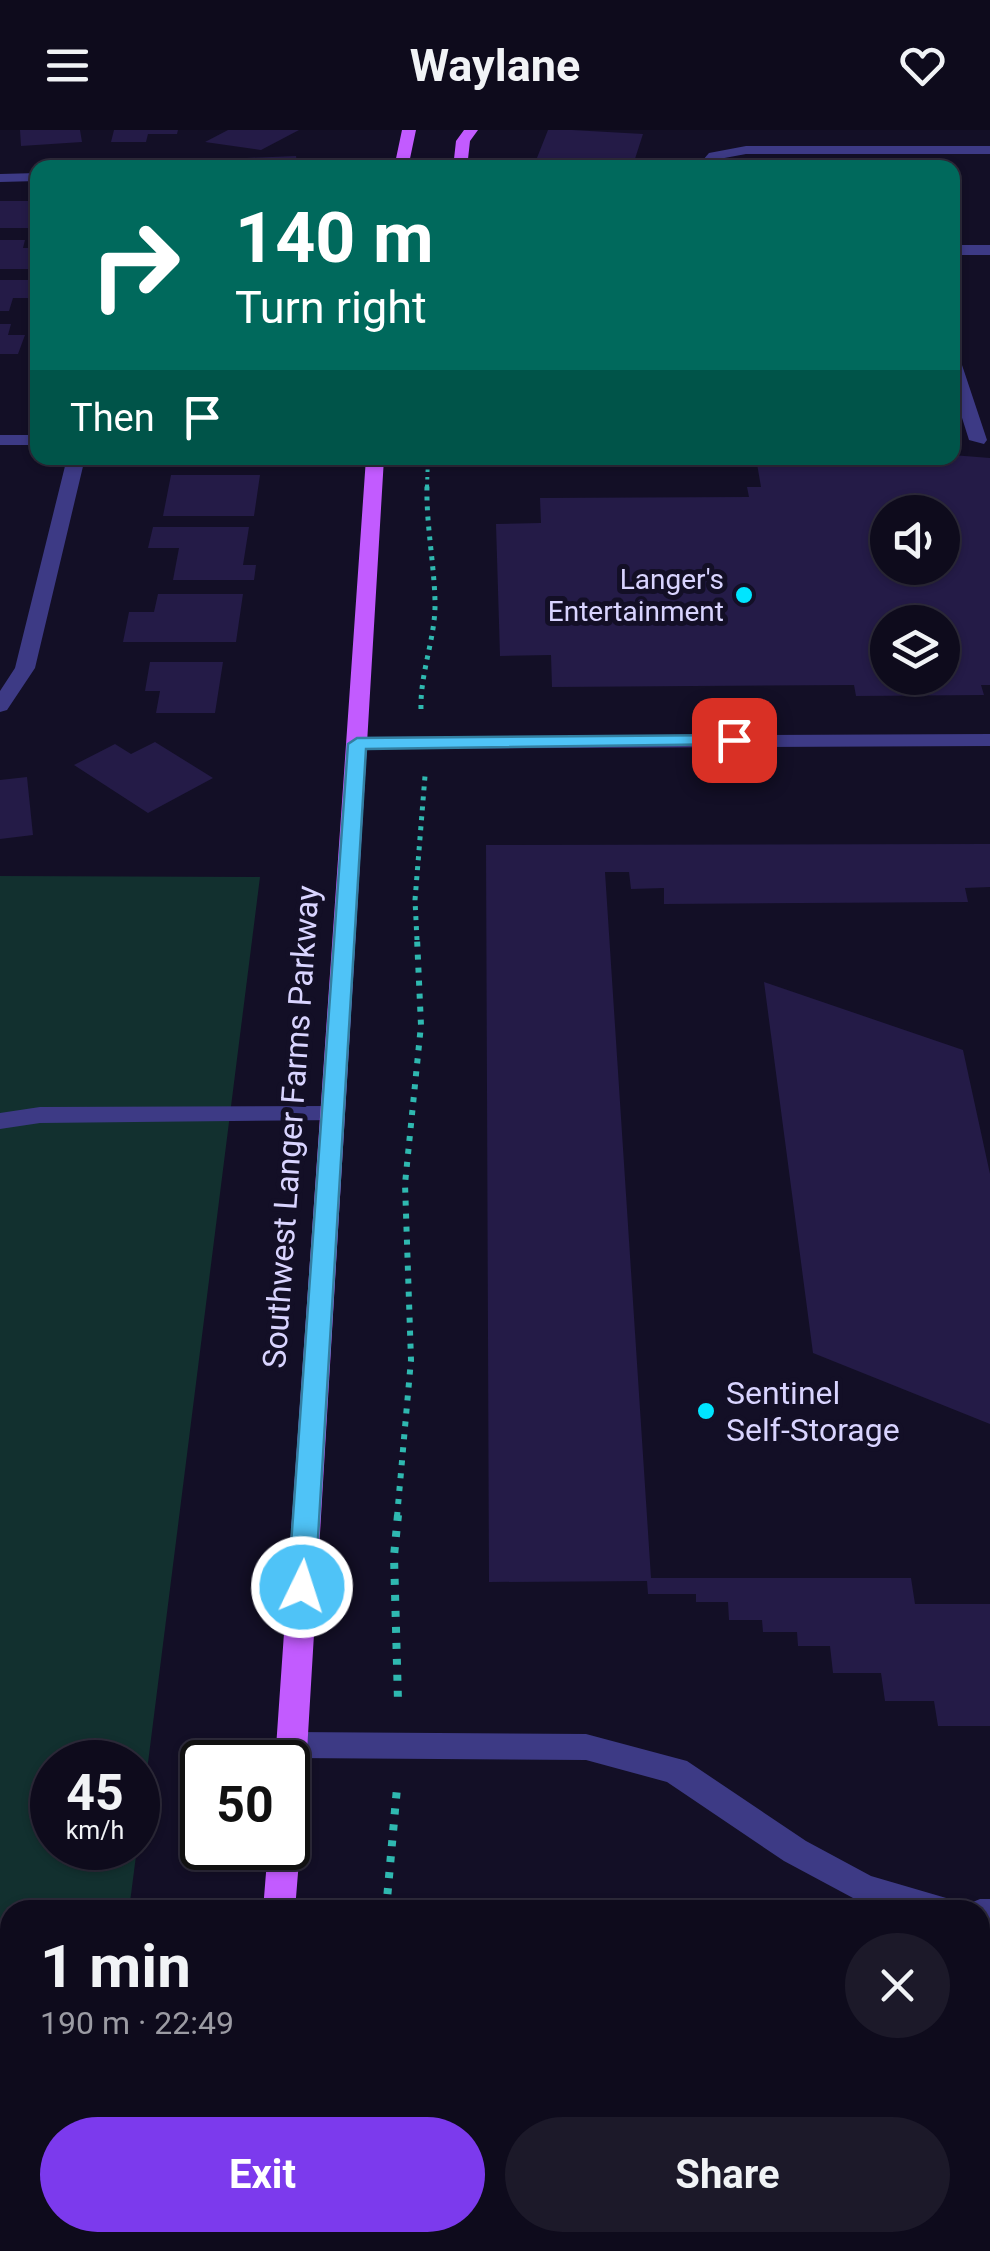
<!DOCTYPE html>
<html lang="en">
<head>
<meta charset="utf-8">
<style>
	:root { --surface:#0e0b1c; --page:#1c1929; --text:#f1f3f6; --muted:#9b9ba3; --line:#2e2b3b; --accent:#7c3aed }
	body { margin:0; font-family:Roboto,sans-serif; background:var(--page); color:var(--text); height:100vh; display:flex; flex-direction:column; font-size:38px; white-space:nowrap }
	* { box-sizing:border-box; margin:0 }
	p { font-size:32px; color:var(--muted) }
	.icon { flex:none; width:55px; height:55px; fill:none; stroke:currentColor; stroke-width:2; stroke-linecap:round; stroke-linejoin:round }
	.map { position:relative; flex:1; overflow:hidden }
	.drawer { position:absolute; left:0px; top:1770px; width:990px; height:352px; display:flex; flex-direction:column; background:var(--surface); border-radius:30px 30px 0 0; box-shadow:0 2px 8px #0004,0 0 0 2px var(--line) }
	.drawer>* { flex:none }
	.banner { position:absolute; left:30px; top:30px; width:930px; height:305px; border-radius:20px; box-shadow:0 2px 8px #0004,0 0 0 2px var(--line); background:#00695c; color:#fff; overflow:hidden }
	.controls { position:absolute; left:870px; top:365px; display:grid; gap:20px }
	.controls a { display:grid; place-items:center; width:90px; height:90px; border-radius:50%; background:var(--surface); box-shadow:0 2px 8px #0004,0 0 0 2px var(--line); font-size:50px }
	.speed { position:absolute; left:30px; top:1610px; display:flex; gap:20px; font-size:50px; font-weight:700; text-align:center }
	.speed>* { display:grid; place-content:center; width:130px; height:130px; border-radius:50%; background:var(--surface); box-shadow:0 2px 8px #0004,0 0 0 2px var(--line); line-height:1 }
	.speed small { font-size:25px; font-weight:400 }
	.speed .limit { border:5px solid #111; border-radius:15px; background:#fff; color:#111 }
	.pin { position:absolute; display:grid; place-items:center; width:85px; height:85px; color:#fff; margin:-42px; border-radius:20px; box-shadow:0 5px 15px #0006 }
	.me { position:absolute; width:110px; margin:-55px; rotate:4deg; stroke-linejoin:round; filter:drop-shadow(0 0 8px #0008) }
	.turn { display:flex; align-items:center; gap:35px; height:210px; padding:0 40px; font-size:45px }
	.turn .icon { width:130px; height:130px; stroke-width:2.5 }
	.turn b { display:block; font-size:70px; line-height:85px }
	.then { display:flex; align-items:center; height:95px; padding:0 40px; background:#0003; gap:20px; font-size:38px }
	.round { display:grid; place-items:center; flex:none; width:105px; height:105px; border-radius:52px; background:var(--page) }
	.summary { display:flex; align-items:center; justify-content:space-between; height:170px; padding:0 40px }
	h1 { font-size:60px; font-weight:700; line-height:75px }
	.cta { display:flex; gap:20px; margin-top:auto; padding:20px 40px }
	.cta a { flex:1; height:115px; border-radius:60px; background:var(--accent); color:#fff; font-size:40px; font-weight:700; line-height:115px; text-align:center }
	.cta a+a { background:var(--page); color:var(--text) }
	header { display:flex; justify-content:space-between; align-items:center; height:130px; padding:0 40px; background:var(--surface); font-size:45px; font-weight:700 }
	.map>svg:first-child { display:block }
	.green { fill:#12302f }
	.building { fill:#241b47; fill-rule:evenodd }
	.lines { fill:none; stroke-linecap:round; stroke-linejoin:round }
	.path-far3 { stroke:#2fb8b0; stroke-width:4; stroke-dasharray:2.5 5; stroke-linecap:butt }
	.path-far2 { stroke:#2fb8b0; stroke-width:5; stroke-dasharray:4 6; stroke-linecap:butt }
	.path-far1 { stroke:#2fb8b0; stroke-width:6; stroke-dasharray:5 8; stroke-linecap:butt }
	.path { stroke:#2fb8b0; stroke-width:8; stroke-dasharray:6 10; stroke-linecap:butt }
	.minor { fill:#3d3a85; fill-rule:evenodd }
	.major { fill:#c25bff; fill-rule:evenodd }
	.route { fill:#4fc3f7; stroke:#337fa1; stroke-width:2.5 }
	.poi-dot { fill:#00e5ff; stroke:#130f26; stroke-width:4 }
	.labels { text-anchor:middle; stroke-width:10; stroke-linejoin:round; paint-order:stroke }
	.far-poi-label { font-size:28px; fill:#d9d4ff; stroke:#130f26; text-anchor:end }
	.street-label { font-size:32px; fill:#d9d4ff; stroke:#130f26 }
	.poi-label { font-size:32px; fill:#d9d4ff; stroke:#130f26; text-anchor:start }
</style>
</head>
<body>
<header><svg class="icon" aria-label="menu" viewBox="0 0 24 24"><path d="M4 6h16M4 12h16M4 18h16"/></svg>Waylane<svg class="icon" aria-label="heart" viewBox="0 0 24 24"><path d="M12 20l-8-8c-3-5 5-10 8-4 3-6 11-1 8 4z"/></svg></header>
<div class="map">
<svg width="990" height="2121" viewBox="0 0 990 2121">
	<rect width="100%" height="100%" fill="#130f26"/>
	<path class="green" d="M0 746 260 747 138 1712V1632H52V1718H137L129 1780H10V2112L77 2113 75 2121H0Z"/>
	<path class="building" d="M20 0H80L82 12 21 16Z
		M114 0H178L177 4H148L146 12H111Z
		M228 0H299L261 20 205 12Z
		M548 0H572L643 4 632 38H533Z
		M296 26 298 38H248L246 28Z
		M0 71H38V98H0Z
		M0 110H25L23 118H38V139H0Z
		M0 150H38L37 168H13L9 181H0Z
		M0 194H11L8 205H25L18 224H0Z
		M952 325 990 328V555H981L984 565 856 566 854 555 552 557 551 525 500 526 496 394 541 393 540 368 749 367 747 357H761L756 328ZM888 382H942V438H888ZM888 492H942V548H888Z
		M171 345H260L254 386H163Z
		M153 397H249L243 435H256L254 450H173L179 418H148Z
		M158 464H243L236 512H123L129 482H154Z
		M150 532H223L215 583H156L160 561H145Z
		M155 612 213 648 148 683 74 635 115 614 131 624Z
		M27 647 33 705 0 709V650Z
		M990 714V757L965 758 968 772 664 774V758L631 759 629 742H605L651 1448H911L915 1474H990V1596H938L934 1571H885L881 1543H833L830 1516H798L797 1502H763L762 1490H729L728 1472H696V1464H648L647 1451 489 1452 486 715Z
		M764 852 963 920 990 1044V1294L813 1223Z"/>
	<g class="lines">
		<path class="path-far3" d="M427 357 428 328"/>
		<path class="path-far2" d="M421 579C420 542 436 507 435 471 434 432 426 394 427 355
			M417 810 415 770 425 646"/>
		<path class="path-far1" d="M397 1387 411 1230 405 1054 421 895 417 808"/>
		<path class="path" d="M398 1385 394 1426 398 1571
			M386 1780 397 1658
			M324 2121 325 2112"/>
		<path class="minor" d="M746 16H990V24H746L719 29 711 38H696L709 23Z
			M38 43V51L0 52V44Z
			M952 115H990V125H952Z
			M952 224 960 229 987 310 984 314 969 310 952 256Z
			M0 305H38V315H0Z
			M67 328H85L35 538 7 580 0 582V561L15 538Z
			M990 604V616L357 619 347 613 357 607Z
			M332 976 344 984 341 990 40 993 0 999V983L40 977Z
			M292 1602 586 1604 687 1631 806 1711 871 1746 953 1770 957 1780H890L853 1768 784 1731 667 1652 586 1630 292 1628 281 1624 277 1615 281 1606Z
			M980 1769H990V1799H980V1780H965L968 1774Z
			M467 2112H527L530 2121H471Z"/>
		<path class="major" d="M402 0H416L408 38H394Z
			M464 0H478L470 11 467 38H453L456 11Z
			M366 328H384L304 1672 299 1682 288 1686V1632H275Z
			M288 1705 295 1708 300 1718 295 1780H263L268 1718H288Z
			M196 2112H232L231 2121H195Z"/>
	</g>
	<path class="route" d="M734 605 744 610 741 614 366 619 315 1457 302 1468 292 1465 288 1457 348 614 357 608Z"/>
	<g class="poi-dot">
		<circle cx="744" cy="465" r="10"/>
		<circle cx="706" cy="1281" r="10"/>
	</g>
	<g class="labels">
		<g class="far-poi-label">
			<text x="724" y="459">Langer's<tspan x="724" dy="32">Entertainment</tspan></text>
		</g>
		<g class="street-label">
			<text transform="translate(291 997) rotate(-86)" y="11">Southwest Langer Farms Parkway</text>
		</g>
		<g class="poi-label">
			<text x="726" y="1274">Sentinel<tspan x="726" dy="37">Self-Storage</tspan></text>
		</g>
	</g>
</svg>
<div class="controls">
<a><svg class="icon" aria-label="sound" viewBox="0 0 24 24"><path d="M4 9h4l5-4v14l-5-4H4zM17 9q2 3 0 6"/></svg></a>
<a><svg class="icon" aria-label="layers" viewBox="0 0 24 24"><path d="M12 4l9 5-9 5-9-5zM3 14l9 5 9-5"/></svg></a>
</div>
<div class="speed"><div>45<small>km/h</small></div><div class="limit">50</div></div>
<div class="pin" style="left:734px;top:610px;background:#d93025"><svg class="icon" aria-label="arrive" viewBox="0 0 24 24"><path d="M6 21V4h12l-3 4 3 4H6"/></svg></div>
<svg class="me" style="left:302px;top:1457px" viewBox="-20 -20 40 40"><circle r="17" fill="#4fc3f7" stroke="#fff" stroke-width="3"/><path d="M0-11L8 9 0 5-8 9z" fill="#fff"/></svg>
<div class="banner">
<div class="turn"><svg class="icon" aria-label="right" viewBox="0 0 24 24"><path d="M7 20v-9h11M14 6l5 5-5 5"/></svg><div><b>140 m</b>Turn right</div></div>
<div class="then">Then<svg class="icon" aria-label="arrive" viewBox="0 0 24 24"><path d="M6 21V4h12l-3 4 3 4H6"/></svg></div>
</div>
<section class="drawer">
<div class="summary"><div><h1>1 min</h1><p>190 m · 22:49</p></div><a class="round"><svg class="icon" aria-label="close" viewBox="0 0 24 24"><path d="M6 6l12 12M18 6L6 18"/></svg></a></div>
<div class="cta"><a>Exit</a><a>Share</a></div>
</section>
</div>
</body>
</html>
